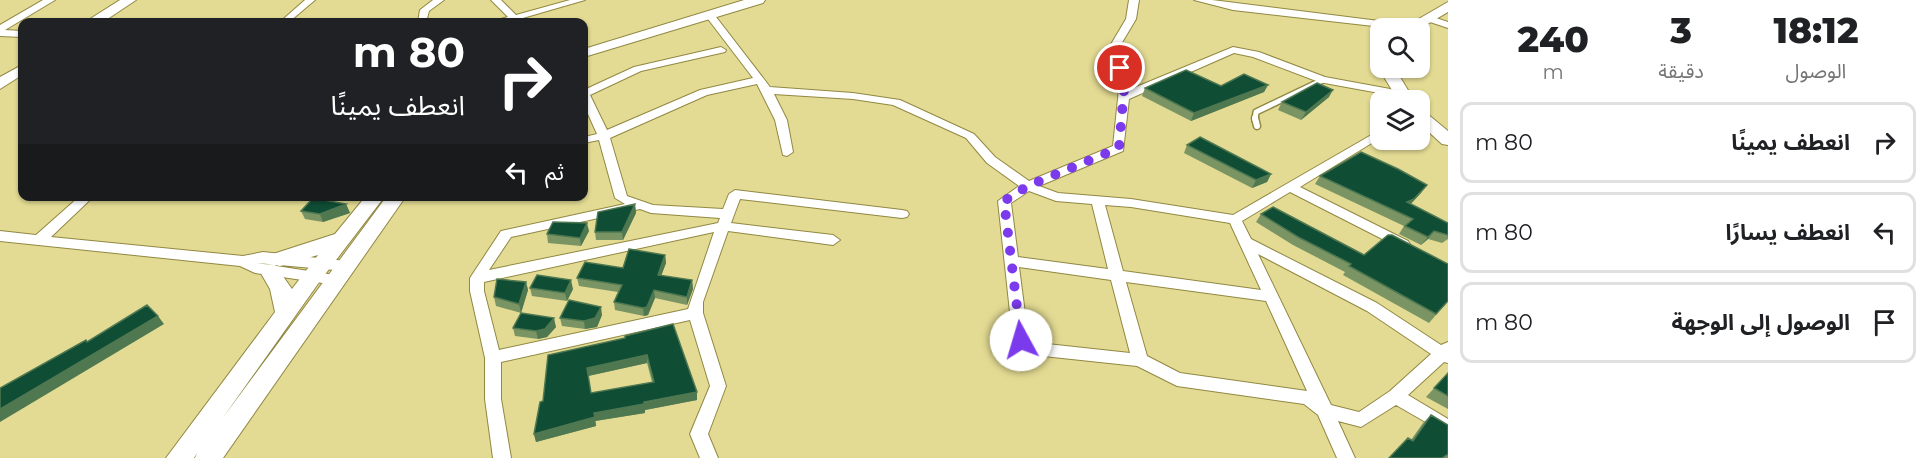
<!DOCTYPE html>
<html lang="ar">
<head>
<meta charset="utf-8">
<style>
	:root { --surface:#fff; --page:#f2f2f2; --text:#202124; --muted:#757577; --line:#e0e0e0 }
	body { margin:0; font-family:Montserrat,"Noto Sans Arabic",sans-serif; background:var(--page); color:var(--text); direction:rtl; height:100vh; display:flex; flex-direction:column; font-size:22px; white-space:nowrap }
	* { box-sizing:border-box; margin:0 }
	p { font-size:20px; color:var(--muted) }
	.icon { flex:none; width:33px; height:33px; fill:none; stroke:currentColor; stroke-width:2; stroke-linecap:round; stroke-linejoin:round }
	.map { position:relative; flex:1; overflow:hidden; direction:ltr }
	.drawer { display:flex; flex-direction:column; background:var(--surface); width:480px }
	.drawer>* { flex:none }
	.top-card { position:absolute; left:18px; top:18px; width:570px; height:183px; border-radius:12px; box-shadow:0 2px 4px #0004; direction:rtl; background:#202124; color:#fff; overflow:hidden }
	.fabs { position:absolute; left:1370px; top:18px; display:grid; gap:12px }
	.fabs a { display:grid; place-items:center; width:60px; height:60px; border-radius:12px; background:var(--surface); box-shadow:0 2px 4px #0004; font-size:30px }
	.pin { position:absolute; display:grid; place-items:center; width:51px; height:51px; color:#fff; margin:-26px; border:3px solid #fff; border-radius:50%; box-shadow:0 2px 6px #0007 }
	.me { position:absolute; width:66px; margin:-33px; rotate:354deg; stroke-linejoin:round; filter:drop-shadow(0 0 4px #0008) }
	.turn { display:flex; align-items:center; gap:21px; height:126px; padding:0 24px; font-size:27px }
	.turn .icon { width:78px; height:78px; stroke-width:2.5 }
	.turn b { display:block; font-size:42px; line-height:51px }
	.then { display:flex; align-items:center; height:57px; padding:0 24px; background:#0003; gap:12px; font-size:22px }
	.eta { display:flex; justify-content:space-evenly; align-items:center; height:102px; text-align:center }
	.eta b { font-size:36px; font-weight:800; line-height:42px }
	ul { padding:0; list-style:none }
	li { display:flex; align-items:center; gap:18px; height:81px; margin:0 12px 9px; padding:0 12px; border:3px solid var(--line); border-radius:12px }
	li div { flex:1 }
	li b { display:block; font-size:22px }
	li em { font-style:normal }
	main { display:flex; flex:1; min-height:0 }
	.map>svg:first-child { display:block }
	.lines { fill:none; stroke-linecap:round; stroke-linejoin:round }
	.lane-far1-casing { stroke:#918842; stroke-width:8 }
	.lane-casing { stroke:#918842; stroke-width:9 }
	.street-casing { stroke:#918842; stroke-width:2 }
	.secondary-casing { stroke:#918842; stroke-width:2 }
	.lane-far1 { stroke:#fff; stroke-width:5 }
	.lane { stroke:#fff; stroke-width:6 }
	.street { fill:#fff; fill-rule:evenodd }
	.secondary { fill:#fff; fill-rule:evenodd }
	.wall { fill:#7a9464; fill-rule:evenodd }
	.shaded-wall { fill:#4f7851 }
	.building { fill:#104d35; stroke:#4f7851; stroke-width:1.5; fill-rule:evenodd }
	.route { stroke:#7c3aed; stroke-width:10; stroke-dasharray:0 18 }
</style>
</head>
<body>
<main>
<section class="drawer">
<div class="eta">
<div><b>18:12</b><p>الوصول</p></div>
<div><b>3</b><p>دقيقة</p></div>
<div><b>240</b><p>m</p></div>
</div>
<ul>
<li><svg class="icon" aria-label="right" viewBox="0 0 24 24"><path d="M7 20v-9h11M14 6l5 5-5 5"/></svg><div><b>انعطف يمينًا</b></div><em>80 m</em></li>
<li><svg class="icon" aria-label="left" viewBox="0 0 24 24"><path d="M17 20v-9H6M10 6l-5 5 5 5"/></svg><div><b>انعطف يسارًا</b></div><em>80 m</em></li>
<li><svg class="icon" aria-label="arrive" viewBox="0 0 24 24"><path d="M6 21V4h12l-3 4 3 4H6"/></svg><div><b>الوصول إلى الوجهة</b></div><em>80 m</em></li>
</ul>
</section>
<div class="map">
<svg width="1448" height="458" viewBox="0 0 1448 458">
	<rect width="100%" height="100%" fill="#e3db93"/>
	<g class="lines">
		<g class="lane-far1-casing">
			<path id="lane-far1" d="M1255 120 1256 112 1323 80"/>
		</g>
		<g class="lane-casing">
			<path id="lane" d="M1255 118 1257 126"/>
		</g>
		<g class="street-casing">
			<path id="street" d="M43 0H55L5 30 22 31V37L0 36V25Z
				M305 0H315L289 22H280Z
				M433 0H444L429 11 426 22H418L420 10Z
				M491 0H501L516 15 570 0H585L509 22H496L497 20 508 17Z
				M1129 0H1139L1136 19 1120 46 1129 90 1233 47 1259 52 1325 77 1401 91 1406 94 1401 97 1319 82 1253 57 1234 53 1129 99 1123 151 1039 186 1058 193 1131 199 1233 215 1380 130V138L1300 187 1408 241 1410 244 1408 247H1398L1290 192 1242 221 1251 239 1377 303 1441 345 1448 342V363L1444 362 1408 395 1448 419V435L1396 405 1361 427 1338 421 1355 458H1337L1318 415 1304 404 1177 386 1137 366 1034 355 1015 344 1013 340 998 201 1019 186 987 163 966 138 893 105 853 99 774 94 787 120 793 152 787 156 783 155 775 120 757 84 707 95 610 138 627 196 653 205 723 209 729 194 735 190 902 210 907 211 909 214 907 217 902 218 740 199 731 223 833 235 840 240 833 245 728 231 703 302V313L726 386 708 434 718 458H700L690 434 710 386 690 320 501 362V399L511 458H493L485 399V358L470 291V278L501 231 625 204 615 198 599 140 584 143V137L597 134 584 105V90L634 67 721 47 726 50 725 52 641 71 590 95 607 130 700 90 753 78 705 15 710 12 713 13 770 87 853 93 900 100 974 134 995 157 1029 181 1113 146 1119 89 1110 46 1126 19ZM1029 191 1056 201 1092 204 1108 269 1018 257 1011 203ZM1105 205 1131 207 1230 223 1261 290 1123 271ZM640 209 651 213 720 218 718 223 489 270 511 237ZM714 232 688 309 499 350 484 291V282ZM1258 254 1367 311 1431 354 1390 391 1359 412 1331 405ZM1019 267 1111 280 1130 353 1038 343 1028 337ZM1126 282 1266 301 1307 391 1180 373 1147 356Z
				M1194 0H1212L1411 25 1416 28H1391L1233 10Z
				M1427 15 1448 22V28L1424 20 1422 18Z
				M80 196H94L51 237 243 256 263 252 346 261 353 266 346 271 257 263 341 276 343 280 341 284 336 285 255 273 240 266 0 241V231L36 235Z"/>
		</g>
		<g class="secondary-casing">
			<path id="secondary" d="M120 0H136L103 22H89L90 19Z
				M744 0H765L763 3 584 57V49Z
				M1448 2V12L1419 29 1403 28Z
				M22 65V75L0 89V77Z
				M1383 68H1397L1400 77 1414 100H1398L1384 77Z
				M1419 110 1425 112 1448 131V145L1442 144 1419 123Z
				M366 196H385L320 281 222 419 387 196H406L223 458H195L197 453 194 458H166L275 312 270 289 259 270 262 265 273 264 270 259 273 254 335 234ZM318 255 292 289 275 265 280 266Z"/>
		</g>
		<use href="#lane-far1" class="lane-far1"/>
		<use href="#lane" class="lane"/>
		<use href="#street" class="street"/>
		<use href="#secondary" class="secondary"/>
	</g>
	<path class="wall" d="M1268 85 1264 92 1191 121 1142 96 1145 88Z
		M1329 97 1301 120 1278 110 1282 102Z
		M1187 145 1271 174 1267 182 1252 188 1184 153Z
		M1320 176 1427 185 1410 204 1448 223V239L1442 243 1428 239 1421 245 1399 234 1404 226 1315 184Z
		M346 204 350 213 323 222 305 219 301 211Z
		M635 204 636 213 623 240H596L595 232Z
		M1261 214 1448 301 1429 323 1343 275 1345 272 1293 245 1256 222Z
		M589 231 581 246 548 243 547 234Z
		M665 255 666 263 661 276 692 280 693 289 687 305 655 298 648 315 644 316 615 310 614 302 618 292 579 286 577 278 623 268Z
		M526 282 528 290 521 313 496 306 494 297Z
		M530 288 573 289 567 301 532 296Z
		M602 315 597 327 585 329 562 326 560 318Z
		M556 327 547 337 538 339 515 336 513 328Z
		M625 338 697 392V400L645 410V413L595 421 596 426 536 442 534 434 543 401ZM647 363 652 382 591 393 588 376Z
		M1448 373V409L1426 397Z
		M1431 415 1448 425V458H1389L1411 440 1423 423Z"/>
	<path class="shaded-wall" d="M1268 85 1264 92 1191 121 1194 113Z
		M1333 90 1329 97 1301 120 1306 112Z
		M1271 174 1267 182 1252 188 1256 180Z
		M1427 185 1421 193 1408 207 1407 202Z
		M346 204 350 213 323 222 320 214Z
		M635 204 636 213 623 240 622 232Z
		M587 223 589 231 581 246 580 238Z
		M1434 231 1428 239 1421 245 1428 237Z
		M665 255 666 263 658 284V275Z
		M571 280 573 289 567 301 565 293Z
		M692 280 693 289 687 305V297Z
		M526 282 528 290 521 313 519 304Z
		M654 290 655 298 648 315 644 316 643 308Z
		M601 307 602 315 597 327 585 329 584 321Z
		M158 316 164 324 0 422V409Z
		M554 318 556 327 547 337 538 339 536 331Z
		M647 355V363L588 376 587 368Z
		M697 392V400L645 410V413L595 421 594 413Z
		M595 417 596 426 536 442 534 434Z"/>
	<path class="building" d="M1186 70 1221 86 1244 74 1268 85 1194 113 1145 88Z
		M1317 83 1333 90 1306 112 1282 102Z
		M1200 137 1271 174 1256 180 1187 145Z
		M1361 152 1398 169 1427 185 1414 199 1407 202 1448 223V235L1434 231 1428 237 1405 226 1413 219 1320 176Z
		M313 198 346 204 320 214 301 211Z
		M635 204 622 232H595L598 212Z
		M1273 207 1364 255 1388 235H1392L1448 264V301L1436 314 1349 266 1351 264 1298 237 1261 214Z
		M553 222 587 223 580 238 547 234Z
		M629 249 665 255 658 275 692 280 687 297 654 290 647 307 643 308 614 302 622 285 577 278 585 262 623 268Z
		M537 275 571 280 565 293 530 288Z
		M497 279 526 282 519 304 494 297Z
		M569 300 601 307 595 318 584 321 560 318Z
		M147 305 158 316 0 409V388L86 340 87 342Z
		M521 313 554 318 545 329 536 331 513 328Z
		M673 324 697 392 644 402V404L594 413 595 417 534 434 540 402 543 401 548 355 625 338V336ZM647 355 654 382 591 393 587 368Z
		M1448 373V396L1434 388Z
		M1431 415 1448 425V454L1442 458H1389L1408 438 1413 441Z"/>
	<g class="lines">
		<path class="route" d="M1021 340 1004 201 1028 186 1119 148 1124 89 1120 68"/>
	</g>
</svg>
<div class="fabs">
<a><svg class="icon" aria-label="search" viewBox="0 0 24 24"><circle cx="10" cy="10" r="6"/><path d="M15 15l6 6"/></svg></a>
<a><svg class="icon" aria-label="layers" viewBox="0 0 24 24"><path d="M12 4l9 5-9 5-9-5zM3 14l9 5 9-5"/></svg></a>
</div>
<div class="pin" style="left:1120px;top:68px;background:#d93025"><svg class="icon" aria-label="arrive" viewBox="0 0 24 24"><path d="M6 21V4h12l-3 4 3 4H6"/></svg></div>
<svg class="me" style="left:1021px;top:340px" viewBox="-20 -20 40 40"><circle r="19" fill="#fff"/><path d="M0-13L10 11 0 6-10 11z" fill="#7c3aed"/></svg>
<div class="top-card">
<div class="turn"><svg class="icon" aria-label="right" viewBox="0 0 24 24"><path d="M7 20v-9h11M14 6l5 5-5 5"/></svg><div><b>80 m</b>انعطف يمينًا</div></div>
<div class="then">ثم<svg class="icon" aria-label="left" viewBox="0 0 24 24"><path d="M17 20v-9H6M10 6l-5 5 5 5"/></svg></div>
</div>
</div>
</main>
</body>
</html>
